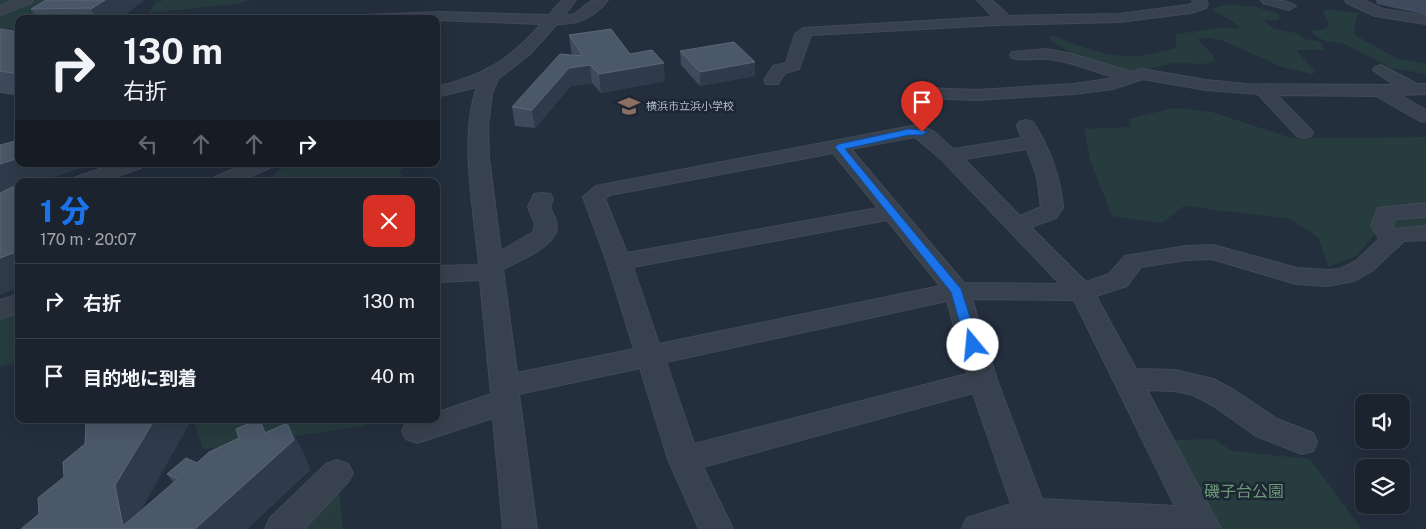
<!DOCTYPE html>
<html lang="ja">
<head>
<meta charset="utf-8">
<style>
	:root { --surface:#1b232e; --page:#282f3a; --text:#f1f3f6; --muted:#a0a4aa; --line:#39404a; --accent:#1a73e8 }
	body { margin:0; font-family:"Public Sans","Noto Sans JP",sans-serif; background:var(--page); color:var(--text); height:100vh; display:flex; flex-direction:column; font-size:19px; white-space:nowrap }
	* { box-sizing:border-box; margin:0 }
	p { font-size:16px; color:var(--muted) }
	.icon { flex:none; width:28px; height:28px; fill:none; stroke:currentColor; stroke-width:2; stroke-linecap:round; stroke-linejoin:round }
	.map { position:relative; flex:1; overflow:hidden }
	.drawer { position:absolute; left:15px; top:178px; width:425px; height:245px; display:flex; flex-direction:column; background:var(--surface); border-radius:10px; box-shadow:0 5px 20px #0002,0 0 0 1px var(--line) }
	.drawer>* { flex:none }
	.hud { position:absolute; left:15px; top:15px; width:425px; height:152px; border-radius:10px; box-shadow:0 5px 20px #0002,0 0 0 1px var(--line); background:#1b232e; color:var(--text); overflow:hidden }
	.fabs { position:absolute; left:1355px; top:394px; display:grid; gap:10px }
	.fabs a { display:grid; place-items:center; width:55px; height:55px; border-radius:10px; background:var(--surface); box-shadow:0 5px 20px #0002,0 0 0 1px var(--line); font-size:25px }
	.pin { position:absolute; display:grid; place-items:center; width:42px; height:42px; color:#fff; margin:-51px -21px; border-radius:50% 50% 50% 0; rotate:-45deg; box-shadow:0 0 5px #0007 }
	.pin .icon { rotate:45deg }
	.me { position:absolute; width:55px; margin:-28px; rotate:343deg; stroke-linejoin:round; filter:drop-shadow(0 0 4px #0008) }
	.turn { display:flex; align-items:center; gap:18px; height:105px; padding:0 25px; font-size:22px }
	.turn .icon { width:65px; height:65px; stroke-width:2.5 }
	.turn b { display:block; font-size:35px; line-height:42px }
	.lanes { display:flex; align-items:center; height:48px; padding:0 25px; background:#0003; justify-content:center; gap:25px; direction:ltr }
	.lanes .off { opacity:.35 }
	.round { display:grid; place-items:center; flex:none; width:52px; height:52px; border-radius:10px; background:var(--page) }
	.headline { display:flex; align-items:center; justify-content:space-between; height:85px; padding:0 25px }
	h1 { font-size:30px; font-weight:800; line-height:38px; color:var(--accent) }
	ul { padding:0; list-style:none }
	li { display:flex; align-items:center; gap:15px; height:75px; padding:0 25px; border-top:1px solid var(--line) }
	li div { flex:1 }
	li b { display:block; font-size:19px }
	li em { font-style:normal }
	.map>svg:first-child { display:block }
	.green { fill:#263c3f }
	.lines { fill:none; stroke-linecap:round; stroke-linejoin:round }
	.minor-casing { stroke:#414a57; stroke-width:2 }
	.minor { fill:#38414e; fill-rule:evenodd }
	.wall { fill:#3f4b5c }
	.shaded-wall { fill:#2f3b4b }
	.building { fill:#4b5868; stroke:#5c6777 }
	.route { fill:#1a73e8; stroke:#114b97 }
	.labels { text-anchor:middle; stroke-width:5; stroke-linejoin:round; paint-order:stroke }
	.far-poi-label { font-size:11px; fill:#b4bcc9; stroke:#1d2633; text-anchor:start }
	.near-park-label { font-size:16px; fill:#6b9a76; stroke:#1d2633 }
</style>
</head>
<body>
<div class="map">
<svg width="1426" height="529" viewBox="0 0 1426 529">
	<rect width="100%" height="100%" fill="#242f3e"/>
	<path class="green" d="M0 0H71L42 19H19V29L0 35Z
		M164 0H250L236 4 149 13 155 3Z
		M1234 5 1256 7 1279 14 1280 17 1278 20H1263L1274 29 1296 33 1305 39 1321 42 1324 50H1296L1316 72 1311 74 1282 67 1223 41 1209 38 1197 39 1212 54 1215 61 1203 64 1173 63 1133 73 1073 54 1050 40V36H1054C1081 47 1108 58 1138 56 1150 55 1164 51 1176 48V34L1219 28H1240L1232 21 1212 10 1220 6Z
		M1326 9 1358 13 1353 34 1398 59 1426 64V74L1391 68 1343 43 1325 41 1314 35 1312 31 1326 29 1329 24 1323 12Z
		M1174 108 1212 112 1291 138 1426 137V229L1377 232 1356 256 1328 267 1319 238 1290 219 1184 206 1162 223 1112 216 1090 160 1084 129 1131 127 1128 119Z
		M287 164H411L400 170 403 181H279L273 175Z
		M19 311V361L0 367V318Z
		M193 419H371L365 426 203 449Z
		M1214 439 1232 451 1310 459 1362 529H1221L1172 440Z
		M339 492 343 529H301Z"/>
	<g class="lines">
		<g class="minor-casing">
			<path id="minor" d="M14 0H33L31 3 0 15V6Z
				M562 0H576L564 16C580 15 580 7 592 1 596 0 603 0 608 0 595 17 578 25 557 24L530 54 498 79 492 94 488 126 489 158 501 251 533 232 535 224 528 207 534 194 542 193 550 194 553 199 550 207C552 212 557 220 557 226 557 246 519 261 503 269L517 373 634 349 607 262 583 197 596 186 917 125 933 131 953 149 1022 138 1017 126 1019 122 1026 120 1033 122C1049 146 1061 179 1063 208L1056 218 1031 227 1086 282 1109 274 1125 256 1186 246 1213 245 1297 268 1327 270 1340 269 1356 261 1379 239 1371 225 1378 208 1426 203V217L1395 219 1393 225 1395 229 1426 226V240L1404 241 1372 271 1354 281 1327 286 1296 284 1212 259 1186 260 1141 267 1127 286 1096 296 1136 369 1175 370 1213 379 1234 390 1277 419 1313 433 1317 442 1313 451 1302 454 1256 436 1214 406 1193 395 1175 391 1147 390 1221 529H962L967 518 1011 504 973 393 703 467 733 529H699L668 459 640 368 519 394 537 529H503L493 418 417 443 406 439 402 431 406 423 418 419H436V413L491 394 480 280 436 282V266L479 265C474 211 459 137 477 87L436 97V87C483 76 510 60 541 24L436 20V19H357L364 15 439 12 549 15ZM915 137 942 160 1060 284 964 283 851 149ZM1027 149 1037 177 1041 207 1020 216 964 159ZM833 153 878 208 627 253 605 199 610 195ZM887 220 940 286 659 344 633 267ZM972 299 1074 300 1175 506 1042 499 997 380ZM947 301 967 374 694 444 666 362Z
				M977 0H992L1009 16 1119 14 1188 5 1193 3 1192 0H1206L1208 5 1206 8 1191 13 1119 22 997 25 811 35 799 69 785 73 778 84H766L764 80 773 66 786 63 795 34 803 28 993 17Z
				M1261 0C1272 0 1288 0 1296 6L1289 10 1263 3Z
				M1345 0H1363L1383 9 1426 16V24L1375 16 1347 3Z
				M1046 49 1072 54 1131 72 1142 69 1206 80 1245 84 1394 85 1373 70 1375 67 1381 65 1417 84H1426V94L1400 95 1426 110V122L1420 121 1376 96 1277 95 1313 132 1311 136 1304 138 1297 136 1258 94 1206 90 1143 79 1113 89 1073 94 977 100 925 98 919 97 916 93 919 89 925 88 977 90 1073 84 1115 78C1093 71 1070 61 1047 59 1036 58 1024 61 1012 58L1010 55 1012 52Z
				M115 164H144L141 168 102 181H73L76 177Z
				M246 164H273L270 168 239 181H212L215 177Z
				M19 294V312L0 319V300Z
				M337 460 348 464 353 473 348 482 304 529H265L270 518 326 464Z"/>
		</g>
		<use href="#minor" class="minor"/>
	</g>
	<path class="wall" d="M144 0 119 19H36L31 9Z
		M1376 0H1426V15L1377 4Z
		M0 29 19 32V96L0 93Z
		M569 35 630 54 665 81 601 93 592 83 571 86 535 128 515 126 512 107 573 55 571 52Z
		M680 51 755 76 700 86 681 65Z
		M260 419 267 432 287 423 303 452 310 470 247 529H21L141 511 173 482 167 474 197 463 239 438Z"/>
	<path class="shaded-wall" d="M105 0H144L119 19H96L91 9Z
		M755 62V76L700 86V72Z
		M664 63 665 81 601 93 599 74Z
		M590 65 592 83 571 86 535 128 532 110 569 68Z
		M19 158V164H93L43 181H19V190L0 198V164Z
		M19 248V287L0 295V258Z
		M155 419H192L139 514 123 526 115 485Z
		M260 419 276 448 287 423 303 452 310 470 247 529H195L265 433Z"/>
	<path class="building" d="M46 0H105L91 9 90 8 31 9Z
		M0 29 19 32V74L0 71Z
		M611 29 630 54 652 50 664 63 599 74 590 65 569 68 532 110 512 107 560 54 583 56 569 35Z
		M734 42 755 62 700 72 680 51Z
		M19 140V158L0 164V145Z
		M19 184V248L15 250 16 252 0 258V193Z
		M91 419H155L115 485 123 526 178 479 167 474 186 458 197 463 209 452 239 438 236 429 259 419 265 433 287 423 294 440 195 529H21L39 514 38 498 64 477 63 462 85 444 86 422 92 420Z"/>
	<path class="route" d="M909 129 922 130 927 132 922 135H909L845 149 961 289 979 345 977 348H968L966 345 951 292 835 147 839 144Z"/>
	<defs>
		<g id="school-bare" transform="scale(1.725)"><path d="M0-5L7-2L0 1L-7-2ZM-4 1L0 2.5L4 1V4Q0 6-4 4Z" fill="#8d6e63" stroke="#1d2633" stroke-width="2.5" paint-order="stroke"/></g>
	</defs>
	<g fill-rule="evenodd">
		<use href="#school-bare" x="629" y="106"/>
	</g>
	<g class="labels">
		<g class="far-poi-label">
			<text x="646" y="110">横浜市立浜小学校</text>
		</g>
		<g class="near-park-label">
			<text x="1244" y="497">磯子台公園</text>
		</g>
	</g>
</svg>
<div class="fabs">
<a><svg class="icon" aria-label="sound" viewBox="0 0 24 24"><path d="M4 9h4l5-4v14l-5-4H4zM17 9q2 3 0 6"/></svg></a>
<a><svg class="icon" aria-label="layers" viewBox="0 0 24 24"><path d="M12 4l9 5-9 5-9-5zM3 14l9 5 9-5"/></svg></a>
</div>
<div class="pin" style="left:922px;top:132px;background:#d93025"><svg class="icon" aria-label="arrive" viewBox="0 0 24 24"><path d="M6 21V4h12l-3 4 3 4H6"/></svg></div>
<svg class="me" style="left:973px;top:345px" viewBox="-20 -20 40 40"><circle r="19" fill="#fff"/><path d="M0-13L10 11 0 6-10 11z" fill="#1a73e8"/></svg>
<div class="hud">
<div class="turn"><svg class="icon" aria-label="right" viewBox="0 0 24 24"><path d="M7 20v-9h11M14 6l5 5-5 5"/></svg><div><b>130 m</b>右折</div></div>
<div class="lanes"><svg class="icon off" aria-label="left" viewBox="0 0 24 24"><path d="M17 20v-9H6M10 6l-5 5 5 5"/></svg><svg class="icon off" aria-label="ahead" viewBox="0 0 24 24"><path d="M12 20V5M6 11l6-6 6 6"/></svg><svg class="icon off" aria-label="ahead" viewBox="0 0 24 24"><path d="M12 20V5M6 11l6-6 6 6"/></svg><svg class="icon" aria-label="right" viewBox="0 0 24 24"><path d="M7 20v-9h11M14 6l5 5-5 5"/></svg></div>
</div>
<section class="drawer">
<div class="headline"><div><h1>1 分</h1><p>170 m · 20:07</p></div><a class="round" style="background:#d93025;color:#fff"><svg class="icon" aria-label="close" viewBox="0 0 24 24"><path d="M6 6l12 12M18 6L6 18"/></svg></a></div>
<ul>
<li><svg class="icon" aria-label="right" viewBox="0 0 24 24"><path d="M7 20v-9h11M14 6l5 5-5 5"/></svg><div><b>右折</b></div><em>130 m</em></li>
<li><svg class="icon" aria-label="arrive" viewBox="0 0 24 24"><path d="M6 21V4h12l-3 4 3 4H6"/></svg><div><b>目的地に到着</b></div><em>40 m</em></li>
</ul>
</section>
</div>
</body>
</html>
